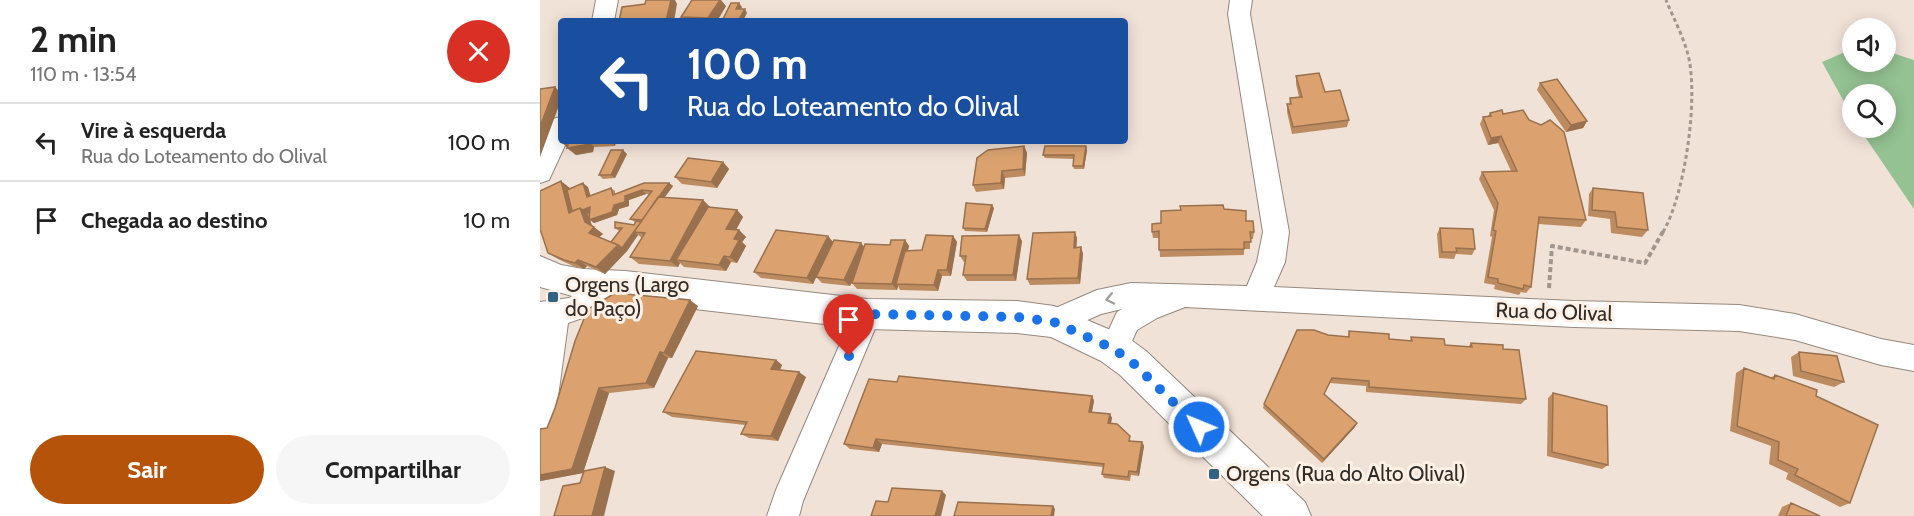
<!DOCTYPE html>
<html lang="pt">
<head>
<meta charset="utf-8">
<style>
	:root { --surface:#fff; --page:#f6f6f6; --text:#222; --muted:#767676; --line:#e0e0e0; --accent:#b45309 }
	body { margin:0; font-family:Cabin,sans-serif; background:var(--page); color:var(--text); height:100vh; display:flex; flex-direction:column; font-size:22px; white-space:nowrap }
	* { box-sizing:border-box; margin:0 }
	p { font-size:20px; color:var(--muted) }
	.icon { flex:none; width:33px; height:33px; fill:none; stroke:currentColor; stroke-width:2; stroke-linecap:round; stroke-linejoin:round }
	.map { position:relative; flex:1; overflow:hidden }
	.panel { display:flex; flex-direction:column; background:var(--surface); width:540px }
	.panel>* { flex:none }
	.hud { position:absolute; left:18px; top:18px; width:570px; height:126px; border-radius:6px; box-shadow:0 3px 15px #0003; background:#1a4fa0; color:#fff; overflow:hidden }
	.controls { position:absolute; left:1302px; top:18px; display:grid; gap:12px }
	.controls a { display:grid; place-items:center; width:54px; height:54px; border-radius:50%; background:var(--surface); box-shadow:0 3px 15px #0003; font-size:30px }
	.pin { position:absolute; display:grid; place-items:center; width:51px; height:51px; color:#fff; margin:-62px -26px; border-radius:50% 50% 50% 0; rotate:-45deg; box-shadow:0 0 6px #0007 }
	.pin .icon { rotate:45deg }
	.me { position:absolute; width:66px; margin:-33px; rotate:314deg; stroke-linejoin:round; filter:drop-shadow(0 0 4px #0008) }
	.turn { display:flex; align-items:center; gap:21px; height:126px; padding:0 30px; font-size:27px }
	.turn .icon { width:78px; height:78px; stroke-width:2.5 }
	.turn b { display:block; font-size:42px; line-height:51px }
	.round { display:grid; place-items:center; flex:none; width:63px; height:63px; border-radius:32px; background:var(--page) }
	.summary { display:flex; align-items:center; justify-content:space-between; height:102px; padding:0 30px }
	h1 { font-size:36px; font-weight:800; line-height:45px }
	.cta { display:flex; gap:12px; margin-top:auto; padding:12px 30px }
	.cta a { flex:1; height:69px; border-radius:36px; background:var(--accent); color:#fff; font-size:24px; font-weight:800; line-height:69px; text-align:center }
	.cta a+a { background:var(--page); color:var(--text) }
	ul { padding:0; list-style:none }
	li { display:flex; align-items:center; gap:18px; height:78px; padding:0 30px; border-top:2px solid var(--line) }
	li div { flex:1 }
	li b { display:block; font-size:22px }
	li em { font-style:normal }
	main { display:flex; flex:1; min-height:0 }
	.map>svg:first-child { display:block }
	.green { fill:#94c292 }
	.lines { fill:none; stroke-linecap:round; stroke-linejoin:round }
	.street-casing { stroke:#95887e; stroke-width:2 }
	.secondary-casing { stroke:#95887e; stroke-width:2 }
	.path-far1 { stroke:#a1968d; stroke-width:3; stroke-dasharray:4 3; stroke-linecap:butt }
	.path { stroke:#a1968d; stroke-width:4; stroke-dasharray:5 3; stroke-linecap:butt }
	.street { fill:#fff; fill-rule:evenodd }
	.secondary { fill:#fff; fill-rule:evenodd }
	.wall { fill:#bc8b5f; fill-rule:evenodd }
	.shaded-wall { fill:#99714e }
	.building { fill:#dba26f; stroke:#99714e; stroke-width:1.5 }
	.oneway { stroke:#a2a09e }
	.route { stroke:#1a73e8; stroke-width:10; stroke-dasharray:0 18 }
	.poi-dot { fill:#326281; stroke:#fef0e4; stroke-width:2 }
	.labels { text-anchor:middle; stroke-width:6; stroke-linejoin:round; paint-order:stroke }
	.poi-label { font-size:21px; fill:#312c27; stroke:#fef0e4; text-anchor:start }
	.street-label { font-size:21px; fill:#312c27; stroke:#fef0e4 }
</style>
</head>
<body>
<main>
<section class="panel">
<div class="summary"><div><h1>2 min</h1><p>110 m · 13:54</p></div><a class="round" style="background:#d93025;color:#fff"><svg class="icon" aria-label="close" viewBox="0 0 24 24"><path d="M6 6l12 12M18 6L6 18"/></svg></a></div>
<ul>
<li><svg class="icon" aria-label="left" viewBox="0 0 24 24"><path d="M17 20v-9H6M10 6l-5 5 5 5"/></svg><div><b>Vire à esquerda</b><p>Rua do Loteamento do Olival</p></div><em>100 m</em></li>
<li><svg class="icon" aria-label="arrive" viewBox="0 0 24 24"><path d="M6 21V4h12l-3 4 3 4H6"/></svg><div><b>Chegada ao destino</b></div><em>10 m</em></li>
</ul>
<div class="cta"><a>Sair</a><a>Compartilhar</a></div>
</section>
<div class="map">
<svg width="1374" height="516" viewBox="0 0 1374 516">
	<rect width="100%" height="100%" fill="#f1e2d7"/>
	<path class="green" d="M1312 49V62H1346V51L1374 60V209L1319 128H1346V94H1312V116L1282 62Z"/>
	<g class="lines">
		<g class="street-casing">
			<path id="street" d="M56 0H78L74 21H52Z
				M690 0H712L710 14 749 232 745 262 734 287 1034 301 1199 305 1255 314 1341 339 1374 345V371L1341 365 1255 340 1199 331 1034 327 645 307 617 318 597 330 584 358 574 362 564 358 560 349 577 312 582 309 561 314 514 335 504 331 500 322 504 313 557 290 591 283 707 286 717 262 723 232 688 14Z
				M21 117V141H27L9 180 0 183V146L12 119Z
				M73 273 83 276 87 285C77 306 49 316 28 323L15 419 11 429 0 434V302L29 298Z
				M327 301 337 305 341 314 263 501 259 516H227L236 490 317 305Z"/>
		</g>
		<g class="secondary-casing">
			<path id="secondary" d="M0 256 21 265 43 269 85 271 327 299 477 301 514 306 587 337 606 351 765 502 771 516H723L580 375 561 361 511 337 477 333 327 329 85 301 43 299 0 287Z"/>
		</g>
		<path class="path-far1" d="M1123 232C1145 195 1160 93 1147 51 1142 34 1133 17 1126 0"/>
		<path class="path" d="M1009 288 1012 246 1105 263 1124 230"/>
		<use href="#street" class="street"/>
		<use href="#secondary" class="secondary"/>
	</g>
	<path class="wall" d="M186 6 177 21H144L141 17Z
		M756 76 785 92 809 120 807 127 752 134 747 112V104H749L750 98 759 97 756 84Z
		M1000 83 1047 121 1043 128 1026 132 997 90Z
		M950 113 963 114 1046 220 1041 227 998 224 991 287 986 293 981 292 979 295 954 289 955 285 944 283 952 237 950 236 954 210 939 179 942 172 971 171 958 143 948 145 940 124 943 117 948 116Z
		M19 140 21 141H76L75 146 54 147 53 152 36 155Z
		M484 146 487 153 485 176 465 178 464 189 436 192 433 185Z
		M547 150 544 169H534L533 166 534 159 505 158 503 155Z
		M87 154 75 178 63 179 59 175Z
		M183 162 189 169 177 188 142 184 135 177Z
		M129 183 133 186 124 198 163 200 170 207 197 210 203 217 196 230H199L206 237 202 242 206 246 197 263 191 262 186 271 144 267 140 263 138 267 99 264 90 257 102 238 98 235 87 251 65 274 47 266 44 269 33 266 18 259 8 253 30 188 48 187 50 196 71 188 75 191V194ZM106 194H109L90 219 95 222 94 225 75 228 79 231 71 242 59 237 63 234 52 226 50 220 54 223 77 215 79 209 89 206V200Z
		M1053 188 1108 230 1102 237 1071 233 1070 219 1048 216 1049 194Z
		M454 208 447 232 425 231 423 228Z
		M684 209 706 221 714 232 713 239H710V249H704V255L620 257 619 238H613L612 232 621 223Z
		M900 228 935 249 932 255 916 254 914 259 899 258 897 234Z
		M288 236 293 242 324 247 350 245 365 240 369 246 368 251 382 250 413 236 417 242 411 276H402L398 291 360 290 358 286 357 290 317 289 312 283 316 272 310 286 282 283 276 277 273 284 221 278 214 272Z
		M537 238 536 248 541 247 543 254 540 284 490 285 487 279Z
		M482 241 476 281H427L423 275 425 262H424L420 256Z
		M158 306 132 358H128L114 388 69 393 43 473 1 481 7 428Z
		M809 331 849 339 870 341 871 337 905 345 928 347 931 343 963 349 986 399 981 404 826 392V386L790 383 784 394 815 427 782 463 723 408 724 404 788 335 808 337Z
		M1259 352 1304 382 1294 387 1253 376 1251 357Z
		M236 360 242 365 240 370 266 377 238 441 209 438 201 434 205 425 132 417 123 412Z
		M1204 368 1230 378 1235 375 1276 396 1310 503 1300 507 1246 479 1248 473 1229 464 1231 446 1190 431 1196 373Z
		M357 382 552 396 554 401 552 412 570 414 572 418 571 423 591 441 602 442 604 446 599 476 591 475 590 481 564 478 562 474 563 467 342 444 339 452 310 449 304 444Z
		M1013 393 1068 465 1062 469 1007 456 1008 398Z
		M1251 503 1280 516H1238L1242 507Z"/>
	<path class="shaded-wall" d="M131 0H135L137 4 134 21H126Z
		M180 0H181L186 6 177 21H170L168 18Z
		M199 3 202 7 199 13 196 9Z
		M205 9 207 13 203 21H198Z
		M15 87 21 93V100L0 157V127Z
		M1047 121 1043 128 1026 132 1031 125Z
		M961 136 958 143 948 145 951 138Z
		M19 140H21V141H34L27 147Z
		M46 141H56L50 143 54 147 53 152 36 155 27 148Z
		M71 141H76L75 146 71 142Z
		M484 146 487 153 485 176 483 169Z
		M546 146 547 150 544 169 543 166Z
		M83 150 87 154 75 178 71 175Z
		M183 162 189 169 177 188 171 182Z
		M462 171 465 178 464 189 461 183Z
		M21 181 30 188 40 208 50 207 54 211 47 214 50 219 74 205 85 196 102 190 106 194 89 200V206L79 209 77 215 54 223 50 220 53 228 54 227 63 234 57 239 49 233 29 213Z
		M43 183 48 187 52 201 47 197Z
		M129 183 133 186 106 223 102 220Z
		M163 200 170 207 136 260 140 263 138 267 130 261Z
		M452 205 454 208 447 232 445 229Z
		M197 210 203 217 193 235 186 229Z
		M199 230 206 237 202 242 206 246 197 263 190 257 194 239Z
		M94 232 98 235 87 251 65 274 56 267 78 245Z
		M535 232 537 238 536 254 534 248Z
		M479 235 482 241 476 281 473 275Z
		M288 236 293 242 273 284 267 278Z
		M413 236 417 242 411 276 407 270Z
		M365 240 369 246 358 284H356L358 286 357 290 352 284Z
		M321 243 326 249 310 286 304 280Z
		M541 247 543 254 540 284 538 278Z
		M184 256 191 262 186 271 179 265Z
		M38 260 47 266 44 269 35 263Z
		M398 270 402 276 398 291 394 285Z
		M150 300 158 306 132 358 124 353Z
		M120 352 128 358 114 388 106 383Z
		M236 360 242 365 238 374 231 369Z
		M259 372 266 377 238 441 231 436Z
		M59 388 69 393 43 473 0 481V475Z
		M552 396 554 401 551 416 549 412Z
		M570 414 572 418 570 427 568 423Z
		M817 423 815 427 782 463 784 459Z
		M336 439 342 444 339 452 333 448Z
		M602 442 604 446 599 476 597 472Z
		M65 467 75 471 64 516H52Z
		M402 491 406 495 401 516H395Z
		M513 506 515 509 514 516H511Z"/>
	<path class="building" d="M106 0H131L126 21H79L82 7 105 4Z
		M152 0H180L168 18 141 17Z
		M191 3H199L196 9H205L198 21H182Z
		M779 73 785 92 800 90 809 120 753 127 747 104H751L750 98 762 97 756 76Z
		M1017 79 1047 121 1031 125 1000 83Z
		M15 87 0 127V89Z
		M962 110 963 114 983 110 989 120 1001 125 1010 120 1024 132 1046 220 999 217 991 287 984 285 983 289 958 283V279L948 277 956 231 953 230 958 203 942 172 977 171 961 136 951 138 943 117 951 116 950 113Z
		M29 141H46L45 145 27 148Z
		M51 141H71V142L50 143Z
		M484 146 483 169 462 171 461 183 433 185 437 158 448 150Z
		M505 146H546L543 166H533L534 155H503Z
		M71 150H83L71 175H59Z
		M148 158 183 162 171 182 135 177Z
		M21 181 29 213 40 208 45 222 54 227 49 233 78 245 56 267 38 260 35 263 24 260 8 253 0 229V191Z
		M43 183 47 197 71 188 73 195 104 183H129L102 220 90 219 112 191 102 190 85 196V202L74 205 72 212 49 220 50 207 43 210 40 208 32 211 27 190Z
		M1053 188 1103 193 1108 230 1077 227 1075 212 1052 210Z
		M118 197 163 200 130 261 90 257 105 233 94 232Z
		M426 203 452 205 445 229 423 228Z
		M683 205 684 209 706 211V221H713L714 232H710L711 242H704V249L619 250V231L612 232V224L621 223V211L641 210 640 206Z
		M168 207 197 210 186 229 199 230 194 239 199 240 190 257 184 256 179 265 136 260Z
		M96 221 101 222 82 248 78 245 71 242 82 228H75V222L94 225Z
		M900 228 933 229 935 249 916 248 917 252H902Z
		M236 230 288 236 267 278 214 272Z
		M535 232 534 248 541 247 538 278 487 279 493 233Z
		M386 235 413 236 407 270H398L394 285 356 284 365 251 382 250Z
		M479 235 473 275H423L426 256H420L422 236Z
		M294 240 321 243 304 280 276 277Z
		M351 240H365L352 284 312 283 325 244 350 245Z
		M75 293 150 300 124 353 120 352 106 383 59 388 32 469 0 475V429L7 428 15 408 35 341 48 309Z
		M757 330H774L788 335 809 337V331L849 334V339L872 341 871 337 904 339 905 345 932 347 931 343 963 345V349L979 350 986 399 829 387V381L792 378 784 394 817 423 784 459 724 404Z
		M156 351 236 360 231 369 259 372 231 436 201 434 207 422 123 412Z
		M1259 352 1297 356 1304 382 1261 371Z
		M1204 368 1234 379 1235 375 1277 390 1276 396 1338 425 1310 503 1255 475 1258 469 1238 460 1239 442 1197 426Z
		M359 376 552 396 549 412 570 414 568 423 577 424 590 436 589 441 602 442 597 472 589 471 588 477 562 474 564 464 336 439 333 448 304 444 329 379 357 382Z
		M1013 393 1067 406 1068 465 1012 452Z
		M65 467 52 516H14L23 486 40 483 44 471Z
		M352 488 402 491 395 516H331L336 501 348 502Z
		M418 502 513 506 511 516H414Z
		M1251 503 1280 516H1246Z"/>
	<defs><path id="oneway-chevron" d="M-2-3.5L2.5 0L-2 3.5" fill="none" stroke-width="1.6" stroke-linecap="round" stroke-linejoin="round" transform="scale(1.5)"/></defs>
	<use class="oneway" href="#oneway-chevron" transform="translate(570 299) rotate(168)"/>
	<g class="lines">
		<path class="route" d="M309 356 327 314 477 317 514 322 574 349 593 363 659 427"/>
	</g>
	<g class="poi-dot">
		<rect x="7" y="291" width="12" height="12" rx="3"/>
		<rect x="668" y="468" width="12" height="12" rx="3"/>
	</g>
	<g class="labels">
		<g class="poi-label">
			<text x="25" y="292">Orgens (Largo<tspan x="25" dy="24">do Paço)</tspan></text>
			<text x="686" y="481">Orgens (Rua do Alto Olival)</text>
		</g>
		<g class="street-label">
			<text transform="translate(1014 312) rotate(2)" y="7">Rua do Olival</text>
		</g>
	</g>
</svg>
<div class="controls">
<a><svg class="icon" aria-label="sound" viewBox="0 0 24 24"><path d="M4 9h4l5-4v14l-5-4H4zM17 9q2 3 0 6"/></svg></a>
<a><svg class="icon" aria-label="search" viewBox="0 0 24 24"><circle cx="10" cy="10" r="6"/><path d="M15 15l6 6"/></svg></a>
</div>
<div class="pin" style="left:309px;top:356px;background:#d93025"><svg class="icon" aria-label="arrive" viewBox="0 0 24 24"><path d="M6 21V4h12l-3 4 3 4H6"/></svg></div>
<svg class="me" style="left:659px;top:427px" viewBox="-20 -20 40 40"><circle r="17" fill="#1a73e8" stroke="#fff" stroke-width="3"/><path d="M0-11L8 9 0 5-8 9z" fill="#fff"/></svg>
<div class="hud">
<div class="turn"><svg class="icon" aria-label="left" viewBox="0 0 24 24"><path d="M17 20v-9H6M10 6l-5 5 5 5"/></svg><div><b>100 m</b>Rua do Loteamento do Olival</div></div>
</div>
</div>
</main>
</body>
</html>
